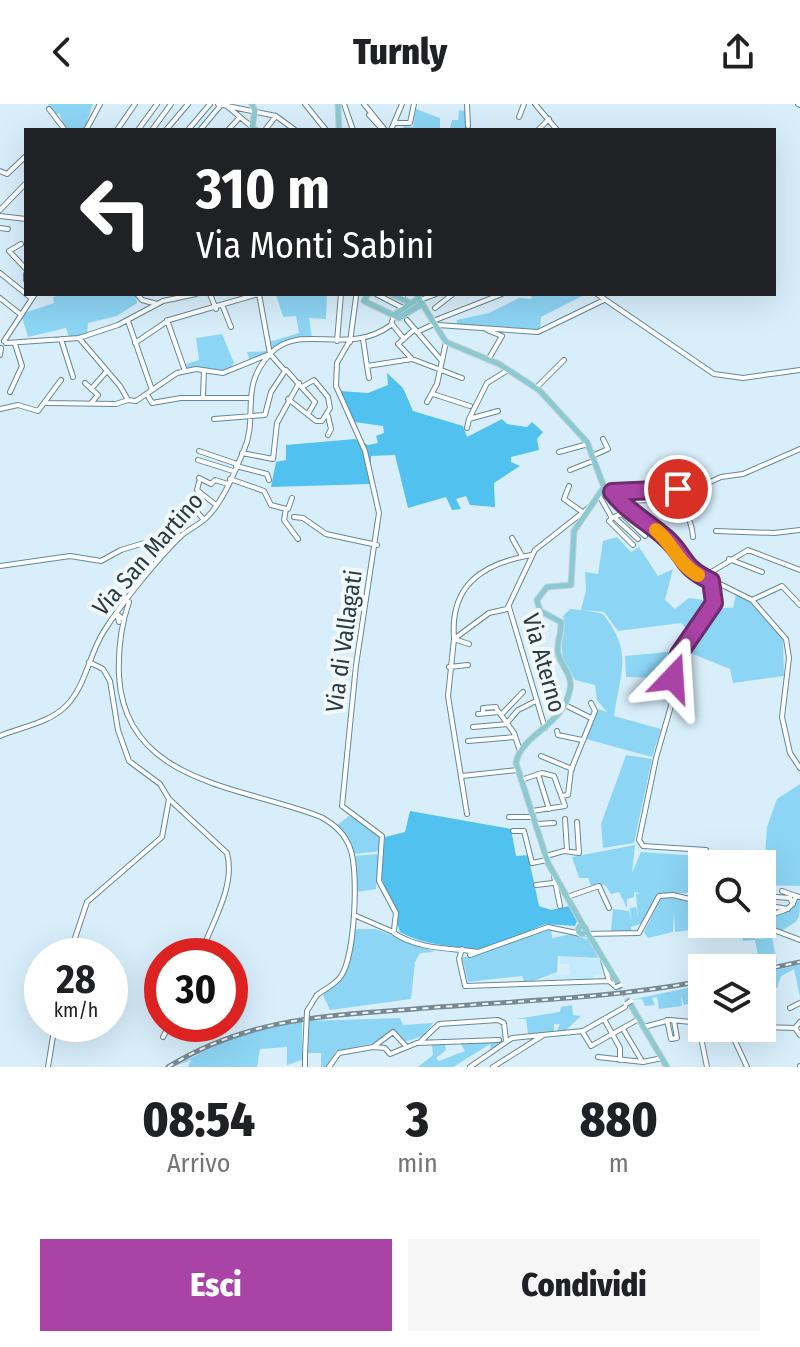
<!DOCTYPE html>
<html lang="it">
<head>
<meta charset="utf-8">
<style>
	:root { --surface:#fff; --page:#f6f6f6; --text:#202124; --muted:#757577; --accent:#aa43a6 }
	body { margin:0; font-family:"Fira Sans Condensed",sans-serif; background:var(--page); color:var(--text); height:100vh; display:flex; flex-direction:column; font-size:30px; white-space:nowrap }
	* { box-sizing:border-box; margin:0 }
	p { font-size:26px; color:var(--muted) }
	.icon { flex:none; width:44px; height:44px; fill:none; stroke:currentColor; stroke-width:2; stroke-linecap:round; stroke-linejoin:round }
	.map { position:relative; height:963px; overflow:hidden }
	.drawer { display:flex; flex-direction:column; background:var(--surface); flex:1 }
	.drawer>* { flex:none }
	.top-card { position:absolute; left:24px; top:24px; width:752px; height:168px; border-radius:0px; box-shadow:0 8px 32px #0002; background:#202124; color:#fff; overflow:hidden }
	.fabs { position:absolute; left:688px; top:746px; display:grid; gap:16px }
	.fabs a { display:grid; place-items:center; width:88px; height:88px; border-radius:0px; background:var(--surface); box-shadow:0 8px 32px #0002; font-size:40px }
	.speed { position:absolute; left:24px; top:834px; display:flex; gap:16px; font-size:40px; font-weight:700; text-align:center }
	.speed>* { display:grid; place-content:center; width:104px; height:104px; border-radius:50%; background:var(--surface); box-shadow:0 8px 32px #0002; line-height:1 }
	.speed small { font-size:20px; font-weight:400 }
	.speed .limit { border:12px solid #d22; background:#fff; color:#111 }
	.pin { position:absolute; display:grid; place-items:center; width:68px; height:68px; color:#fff; margin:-34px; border:4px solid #fff; border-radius:50%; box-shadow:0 2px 8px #0007 }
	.me { position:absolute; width:88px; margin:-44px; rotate:20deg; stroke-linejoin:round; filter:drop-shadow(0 0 6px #0008) }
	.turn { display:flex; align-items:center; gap:28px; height:168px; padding:0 40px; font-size:36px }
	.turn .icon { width:104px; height:104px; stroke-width:2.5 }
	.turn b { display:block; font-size:56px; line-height:68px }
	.eta { display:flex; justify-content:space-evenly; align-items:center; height:136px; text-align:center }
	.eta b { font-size:48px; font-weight:800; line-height:56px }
	.cta { display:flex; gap:16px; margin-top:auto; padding:16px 40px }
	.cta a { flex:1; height:92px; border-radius:0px; background:var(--accent); color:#fff; font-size:32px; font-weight:800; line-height:92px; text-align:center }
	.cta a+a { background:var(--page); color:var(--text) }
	header { display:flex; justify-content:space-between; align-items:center; height:104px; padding:0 40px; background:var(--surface); font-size:36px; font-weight:800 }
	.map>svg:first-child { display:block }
	.built { fill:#c4eafd }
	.green { fill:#8dd5f5 }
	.forest { fill:#51c1ef }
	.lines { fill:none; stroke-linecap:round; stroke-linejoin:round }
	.major-tunnel { stroke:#b5cbd6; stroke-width:5; stroke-dasharray:5 2.5; stroke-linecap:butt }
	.minor-casing { stroke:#63889a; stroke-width:6 }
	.major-casing { stroke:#ccd0d1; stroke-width:7 }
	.minor { stroke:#fff; stroke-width:4 }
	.major { stroke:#89cad3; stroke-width:5 }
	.rail-casing { stroke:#778a93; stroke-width:5 }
	.rail { stroke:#f2f9fd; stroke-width:2; stroke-dasharray:6; stroke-linecap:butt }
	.minor-bridge-casing { stroke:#63889a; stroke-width:6; stroke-linecap:butt }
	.minor-bridge { stroke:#fff; stroke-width:4 }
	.route-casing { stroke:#6e2c6c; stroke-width:20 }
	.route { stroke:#aa43a6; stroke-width:14 }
	.slow { stroke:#f59e0b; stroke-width:14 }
	.labels { text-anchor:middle; stroke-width:8; stroke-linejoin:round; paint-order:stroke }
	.street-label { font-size:24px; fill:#2a3a41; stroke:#f2f9fd }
</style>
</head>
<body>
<header><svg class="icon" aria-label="back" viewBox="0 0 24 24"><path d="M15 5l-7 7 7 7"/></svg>Turnly<svg class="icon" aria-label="share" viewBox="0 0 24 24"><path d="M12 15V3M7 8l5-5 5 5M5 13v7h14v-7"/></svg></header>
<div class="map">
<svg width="800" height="963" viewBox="0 0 800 963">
	<rect width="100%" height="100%" fill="#d8effb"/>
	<path class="built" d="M560 852 598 855 602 859V870L593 871 594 875 544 879 543 874H552L553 870 570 871 569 860H560Z"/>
	<path class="green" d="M48 0H93L84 26H66L59 9 55 11Z
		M416 5 440 14V24H450L452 16H458L459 6 465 7 466 26H403L404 22 413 23Z
		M64 190H135L137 199 117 212 88 219 87 231 69 233 66 224 28 233 21 210 54 199 53 193Z
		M276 190H327L326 215 309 214 312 234C288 238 272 248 250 257L247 248 268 247 269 238 299 229 296 212 283 213Z
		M531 190H586L541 213 540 225 457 223V216L489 209 519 194 532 195Z
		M222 230 234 259 227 268 188 265 186 260 199 256 196 234Z
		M617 433 631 448 639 443 658 472 673 465 665 496 675 505 689 494 711 497 690 528 681 519 618 527 604 508 583 506 603 510C634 549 620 568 614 612L661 625 652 653 586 635 598 605 607 608 597 596 595 581 575 576C570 567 562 557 562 545 561 533 567 525 563 512L570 505 581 506 586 486 585 468 598 470 603 437Z
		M736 490 751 498 783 534 784 572 733 579 730 565 683 546C694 526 709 501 733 504Z
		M677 547 670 574 626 573 625 552Z
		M626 651 652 655 634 739 603 744 601 720Z
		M800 680V782L763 781 767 723 777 695Z
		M349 712 362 718 382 734 381 747 354 750 337 721Z
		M635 741 632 769 641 748 760 756V760H702V794L692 789H658L644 819 631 823 632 829 611 827 613 805 629 807 631 816 630 804 636 803 638 814 636 790 640 789 634 788V793L627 795V804L619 788 611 790 605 781 591 782 588 774H579L572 753Z
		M379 750 376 785 356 788 354 752Z
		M675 793 702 803V820H752L774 830 742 829 739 835 719 822 675 828 674 808 673 828 648 834 644 828 661 794Z
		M800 795C800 821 798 815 782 827L769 822 771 812 784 810Z
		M355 825H376L435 848 420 849 415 858 411 895 330 906 323 891 346 863Z
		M551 825 552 834 572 830 592 837 598 854 558 852 557 868 525 880 522 872 468 878 462 854Z
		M754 830 755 835 772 834 777 858 760 862 755 836 743 837 742 831Z
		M800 861V893L794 865 781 872 777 884 762 886V869Z
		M702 881V898L701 887 692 888 691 899 684 901 681 891 682 902 659 905 657 893 652 894 655 901 645 902 642 895 630 896Z
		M572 901 573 911 581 912 564 928 556 929 560 920H554V928L528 930 526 915H516L560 908 561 903Z
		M400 914 403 921 433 919 423 932 404 938 391 927 374 939 336 947 326 963H321V949H307V917Z
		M302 917V956L287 961V943L260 945 257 963H188L191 956 172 963 236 932Z
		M498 937V943L491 947 490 940 453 963H418L433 951 432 941 445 940 446 946 436 954 439 957 465 947 460 939Z"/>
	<path class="forest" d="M387 269 403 284 413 307 463 322 467 333 502 315 507 320 527 323 532 318 543 328 537 335 539 346 511 353V358L520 362 494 379 495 403 470 401 466 392 456 395 461 405 452 406 446 393 408 404 395 351 371 352 370 380 271 383 276 358 286 356V341L355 335 368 341 378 339 376 332 384 329 383 322 354 318 340 287 368 289 388 281Z
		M410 707 511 725 516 752 528 751 539 802 551 806 569 802 577 817 575 822 546 820 481 846C454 842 426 842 400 828L381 772 385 733 405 728Z"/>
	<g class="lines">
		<path class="major-tunnel" d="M619 881 629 898"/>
		<g class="minor-casing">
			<path id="minor" d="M218 0 276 12 295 26
				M305 0 326 26
				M344 0 353 26
				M364 0 385 26
				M467 0 468 22
				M535 0 557 26
				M798 0 800 1
				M228 3 252 23 250 26
				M49 5 65 26
				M369 11 382 25
				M519 13 524 0
				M394 19H410L414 0
				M86 26 100 0
				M117 26 135 0
				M138 26 157 0
				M152 26 171 0
				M166 26 188 0
				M188 26 210 0
				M200 26 221 1
				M228 26 240 13
				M265 26 276 12
				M391 26 402 0
				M538 26 549 15
				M0 67 7 70 26 52
				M0 106 26 79
				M0 112 26 115
				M0 124 8 125
				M21 140 9 147 26 165
				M0 169 31 194
				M26 170V176
				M137 190 142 196 157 200
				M210 190 216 205
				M259 190 270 250
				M376 190 403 204
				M403 190V192
				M597 190 714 270 743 274 800 266
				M0 194 20 210
				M420 196 436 190
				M223 203 231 223
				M435 204 453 190
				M167 216 185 267
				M407 216 442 257
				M128 217 152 286
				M433 217 502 190
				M392 220 404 235
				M438 221 538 228 604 196
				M415 225 398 240 412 255 462 274
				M487 226 502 232 488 256
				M417 228 434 220
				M79 234 120 282 128 296 136 297 177 269 196 265 223 269 267 251
				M61 235 73 273
				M363 235 367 262 412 255
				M4 237 35 190
				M337 237 341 190
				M349 238 337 259 336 282 365 347 379 409 356 561 342 702 382 732 379 777 396 809 394 826
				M350 238 356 193
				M6 239 79 234 118 221 163 197 196 190
				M135 239 169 216 258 190
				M0 251 1 244
				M367 262 369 274
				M286 266 315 298 308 310
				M85 279 98 291 92 298
				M536 284 564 256
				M91 285 107 267
				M10 288 22 262 15 240
				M433 290 470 302
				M148 292 152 299 181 294H248
				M203 292 204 267
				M288 295 316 317H322L330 304 328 293 314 276 302 283
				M427 298 437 280 446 238
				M47 299 116 300 128 296
				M0 305 18 301 38 307 61 276
				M498 307 469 315 487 279 508 266
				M214 315 265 311 271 288 285 267 270 250
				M467 324 469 315
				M328 331 331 325 328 312
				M199 347 237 360
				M559 348 588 340
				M242 349 273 355 277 319 299 279
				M592 352 608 345 603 335
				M198 356 233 367
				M236 362 267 370 269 376
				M570 366 593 357
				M199 374 211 380 215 376 228 380
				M230 375 264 387 271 401 286 405 284 416 298 435
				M199 378 197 386 216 401
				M569 382 564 395 581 407
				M604 383 638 415 669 437 686 463 752 496 786 535 789 554 782 613 790 649 800 664
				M615 389 657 384 688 388 721 373 743 370 800 345
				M600 393 612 414 609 417 633 441
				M619 397C654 397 689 386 693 433
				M194 398 192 402 204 416
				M288 405 292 394
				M616 412 622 410 645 432
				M294 413 303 414 326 430 377 441
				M614 413 638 435
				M716 427 774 429 800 426
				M512 434 522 452
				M729 455 762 468
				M0 462 70 452 101 457 121 446 154 436H176
				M703 473 748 446 800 466
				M752 496 782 482 800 501
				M129 498C121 521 118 547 119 572 125 680 243 682 321 713 334 720 345 730 350 744 359 765 355 853 341 872 336 880 325 885 317 891
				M509 503 545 624
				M119 518 117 510 124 516
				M454 534C450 482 481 460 531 451
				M454 535 469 540
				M89 558 103 565 110 577 118 626 129 657 160 680 169 695 227 749C236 783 211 820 200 852
				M449 563 468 561
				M567 602 591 614
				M483 609V604L496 603 498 608
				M478 610 499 608 514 629 520 647
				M501 611 523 588
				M507 619 518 606 536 597
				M473 623 508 620
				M557 627 558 631 582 636
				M0 632C21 623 49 619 66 602 86 582 89 550 104 527 121 500 158 454 181 432 190 424 202 420 210 410 225 393 235 367 244 346 259 312 238 283 271 249 300 218 348 253 391 221L394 211
				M468 637 515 633
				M541 652 572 665
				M538 670 549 705
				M462 672 518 666
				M521 676 542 669 554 672 565 702 532 707
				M562 692 568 691 571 666 595 607 591 599
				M467 710 448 592 454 535 489 509 507 505 535 446 591 402
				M509 713H533
				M565 715 567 747
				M536 720 554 719
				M513 727H524L532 759 547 756
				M706 746 643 742 639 736 656 654 675 588 677 557 690 531 714 499 711 477
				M546 752 564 747 579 749 577 718
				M554 772 560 802
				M536 781 553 779
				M782 787 796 792
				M763 792 790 794 793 800
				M567 793 599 782 609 804
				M764 801 788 805
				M354 811 391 827
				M762 819 766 812C779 807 791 809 796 792L800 793
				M758 820 800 836
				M394 829C419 846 452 844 479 848
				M584 830 639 829 659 792 673 791 702 798
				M462 845 459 855 465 882 609 877
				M470 851 548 823 581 830
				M69 852 87 798 162 733 169 695
				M603 856 609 877 616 883
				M110 881 119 884
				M790 904 800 899
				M604 915 620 944V956
				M667 916 671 935 677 934 674 917
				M800 918 795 924 800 931
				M698 919 707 963
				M644 923 670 916 702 919
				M762 923 795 924
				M729 924 747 963
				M623 925 642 957
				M582 927 591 942 637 916
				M163 933 170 920
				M420 938 439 920 498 916 504 919 506 937
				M405 941 393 928 373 943 385 944 390 950 417 939 499 936
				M598 953 643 958 662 954
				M48 963 55 920
				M305 963V951
				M329 963 339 949 373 943
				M470 963 512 934 583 927 625 903
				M493 963 542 932
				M800 963V962"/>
		</g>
		<g class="major-casing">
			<path id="major" d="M252 0 255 7 252 23 256 26
				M338 0 339 26
				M368 190 364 197 399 214 422 200
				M392 190 410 199
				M416 190 446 238 499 260 539 286 587 338 604 383 574 427 571 481 547 483 537 496 540 507 561 518C562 529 556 539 558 549 561 563 573 570 570 585 564 622 521 630 516 659L548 759 584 823
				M394 211 419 194
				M578 826a4 4 0 1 1 8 0a4 4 0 1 1-8 0Z
				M586 826 619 881
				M629 898 667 963"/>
		</g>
		<use href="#minor" class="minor"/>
		<use href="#major" class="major"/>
		<g class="rail-casing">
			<path id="rail" d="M762 866 800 858
				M168 963C248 914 324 912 415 905 511 897 608 895 702 877"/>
		</g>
		<use href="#rail" class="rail"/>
		<g class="minor-bridge-casing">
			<path id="minor-bridge" d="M616 883 621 881
				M626 900 631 897
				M305 951 307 907 317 891"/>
		</g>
		<use href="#minor-bridge" class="minor-bridge"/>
	</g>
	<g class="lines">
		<g class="route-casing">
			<path id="route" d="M673 574 679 550 714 499 711 477C680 462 687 453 666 434 648 418 628 408 612 388L678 385"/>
		</g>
		<use href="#route" class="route"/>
		<path class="slow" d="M656 426C673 440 679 461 698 471"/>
	</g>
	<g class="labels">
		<g class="street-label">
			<text transform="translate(148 450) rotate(-49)" y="8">Via San Martino</text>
			<text transform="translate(344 537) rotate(-82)" y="8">Via di Vallagati</text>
			<text transform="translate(544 559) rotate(74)" y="8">Via Aterno</text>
		</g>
	</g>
</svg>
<div class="fabs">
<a><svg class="icon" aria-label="search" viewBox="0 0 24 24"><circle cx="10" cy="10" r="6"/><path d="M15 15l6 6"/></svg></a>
<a><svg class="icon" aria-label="layers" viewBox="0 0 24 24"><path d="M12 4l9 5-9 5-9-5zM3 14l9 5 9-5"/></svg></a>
</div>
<div class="speed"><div>28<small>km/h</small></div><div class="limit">30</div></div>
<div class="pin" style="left:678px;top:385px;background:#d93025"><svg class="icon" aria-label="arrive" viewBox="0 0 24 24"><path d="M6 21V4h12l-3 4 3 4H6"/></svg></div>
<svg class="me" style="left:673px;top:574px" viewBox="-20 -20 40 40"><path d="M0-17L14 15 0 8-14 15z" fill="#aa43a6" stroke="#fff" stroke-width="4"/></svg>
<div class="top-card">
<div class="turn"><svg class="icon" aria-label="left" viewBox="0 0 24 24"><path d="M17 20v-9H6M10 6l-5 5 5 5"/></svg><div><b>310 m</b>Via Monti Sabini</div></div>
</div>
</div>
<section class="drawer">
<div class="eta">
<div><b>08:54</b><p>Arrivo</p></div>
<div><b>3</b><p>min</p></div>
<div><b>880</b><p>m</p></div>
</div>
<div class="cta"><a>Esci</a><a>Condividi</a></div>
</section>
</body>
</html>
